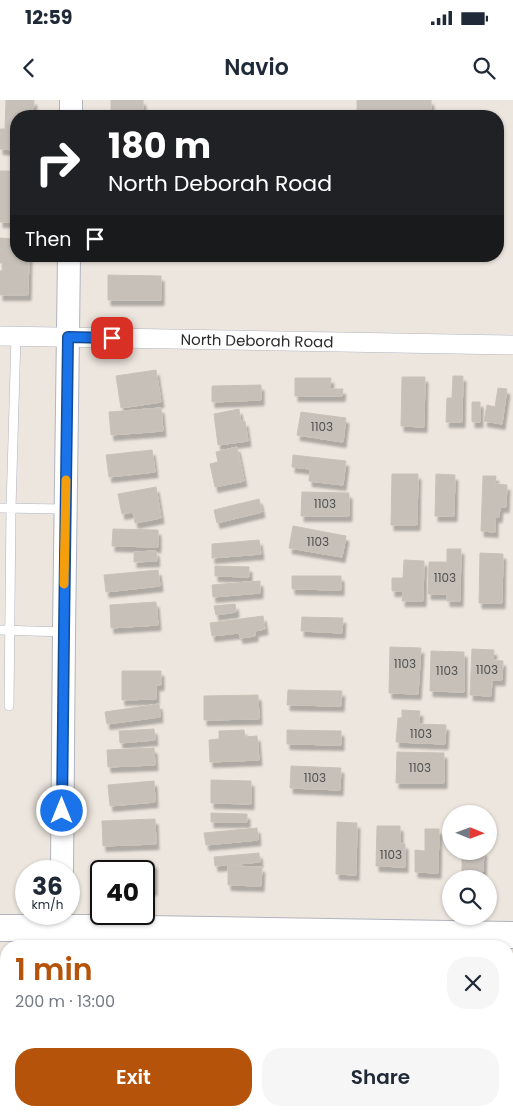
<!DOCTYPE html>
<html lang="en">
<head>
<meta charset="utf-8">
<style>
	:root { --surface:#fff; --page:#f6f6f7; --text:#1f2937; --muted:#747a83; --accent:#b45309 }
	body { margin:0; font-family:Poppins,sans-serif; background:var(--page); color:var(--text); height:100vh; display:flex; flex-direction:column; font-size:19px; white-space:nowrap }
	* { box-sizing:border-box; margin:0 }
	p { font-size:16px; color:var(--muted) }
	.icon { flex:none; width:28px; height:28px; fill:none; stroke:currentColor; stroke-width:2; stroke-linecap:round; stroke-linejoin:round }
	.map { position:relative; flex:1; overflow:hidden }
	.details { position:absolute; left:0px; top:840px; width:514px; height:176px; display:flex; flex-direction:column; background:var(--surface); border-radius:20px 20px 0 0; box-shadow:0 1px 4px #0004 }
	.details>* { flex:none }
	.banner { position:absolute; left:10px; top:10px; width:494px; height:152px; border-radius:20px; box-shadow:0 1px 4px #0004; background:#202124; color:#fff; overflow:hidden }
	.needle { width:32px; rotate:91deg }
	.controls { position:absolute; left:442px; top:705px; display:grid; gap:10px }
	.controls a { display:grid; place-items:center; width:55px; height:55px; border-radius:50%; background:var(--surface); box-shadow:0 1px 4px #0004; font-size:25px }
	.speed { position:absolute; left:15px; top:760px; display:flex; gap:10px; font-size:25px; font-weight:700; text-align:center }
	.speed>* { display:grid; place-content:center; width:65px; height:65px; border-radius:50%; background:var(--surface); box-shadow:0 1px 4px #0004; line-height:1 }
	.speed small { font-size:12px; font-weight:400 }
	.speed .limit { border:2px solid #111; border-radius:8px; background:#fff; color:#111 }
	.pin { position:absolute; display:grid; place-items:center; width:42px; height:42px; color:#fff; margin:-21px; border-radius:10px; box-shadow:0 2px 8px #0006 }
	.me { position:absolute; width:55px; margin:-28px; rotate:0deg; stroke-linejoin:round; filter:drop-shadow(0 0 4px #0008) }
	.turn { display:flex; align-items:center; gap:18px; height:105px; padding:0 15px; font-size:22px }
	.turn .icon { width:65px; height:65px; stroke-width:2.5 }
	.turn b { display:block; font-size:35px; line-height:42px }
	.then { display:flex; align-items:center; height:48px; padding:0 15px; background:#0003; gap:10px; font-size:19px }
	.round { display:grid; place-items:center; flex:none; width:52px; height:52px; border-radius:20px; background:var(--page) }
	.headline { display:flex; align-items:center; justify-content:space-between; height:85px; padding:0 15px }
	h1 { font-size:30px; font-weight:600; line-height:38px; color:var(--accent) }
	.primary-button { display:flex; gap:10px; margin-top:auto; padding:10px 15px }
	.primary-button a { flex:1; height:58px; border-radius:20px; background:var(--accent); color:#fff; font-size:20px; font-weight:600; line-height:58px; text-align:center }
	.primary-button a+a { background:var(--page); color:var(--text) }
	.status { display:flex; justify-content:space-between; align-items:center; height:35px; padding:0 25px; background:var(--surface); direction:ltr }
	.status svg { height:14px; fill:currentColor }
	header { display:flex; justify-content:space-between; align-items:center; height:65px; padding:0 15px; background:var(--surface); font-size:22px; font-weight:600 }
	.map>svg:first-child { display:block }
	.green { fill:#b3e49a }
	.lines { fill:none; stroke-linecap:round; stroke-linejoin:round }
	.stream { stroke:#70cef0; stroke-width:5 }
	.building { fill:#c6c0b9; stroke:#c9c2b7; filter:url(#shadow) }
	.service-casing { stroke:#b1b4bf; stroke-width:10 }
	.minor-casing { stroke:#b1b4bf; stroke-width:20 }
	.tertiary-casing { stroke:#b1b4bf; stroke-width:24 }
	.secondary-casing { stroke:#b1b4bf; stroke-width:28 }
	.service { stroke:#fff; stroke-width:9 }
	.minor { stroke:#fff; stroke-width:19 }
	.tertiary { stroke:#fff; stroke-width:22 }
	.secondary { stroke:#fff; stroke-width:26 }
	.route-casing { stroke:#114b97; stroke-width:12 }
	.route { stroke:#1a73e8; stroke-width:9 }
	.slow { stroke:#f59e0b; stroke-width:9 }
	.labels { text-anchor:middle; stroke-width:4.5; stroke-linejoin:round; paint-order:stroke }
	.number-label { font-size:12px; fill:#52504e }
	.street-label { font-size:15px; fill:#2b2b2b; stroke:#fff }
</style>
</head>
<body>
<div class="status"><b>12:59</b><svg viewBox="0 0 49 12"><path d="M0 12V9h3v3zM5 12V6h3v6zM10 12V3h3v9zM15 12V0h3v12zM26 1h20v11H26zM47 4h2v5h-2z"/></svg></div>
<header><svg class="icon" aria-label="back" viewBox="0 0 24 24"><path d="M15 5l-7 7 7 7"/></svg>Navio<svg class="icon" aria-label="search" viewBox="0 0 24 24"><circle cx="10" cy="10" r="6"/><path d="M15 15l6 6"/></svg></header>
<div class="map">
<svg width="513" height="1016" viewBox="0 0 513 1016">
	<defs>
		<filter id="shadow"><feDropShadow dx="3" dy="5.5" stdDeviation="1" flood-color="#0004"/></filter>
	</defs>
	<rect width="100%" height="100%" fill="#ede6de"/>
	<path class="green" d="M508 995H513V1016H339V1010H508Z"/>
	<g class="lines">
		<path class="stream" d="M377 1010 382 1014 388 1010
			M396 1010 401 1011 411 1016"/>
	</g>
	<path class="building" d="M6 0H34L33 16H16V50L0 49V29H5Z
		M111 0H143V16H111Z
		M357 0H431V16H357Z
		M0 71H16V122H0Z
		M0 138 16 139V156H29L28 195H0V171H2L3 163H0Z
		M108 175 161 176V200H108Z
		M156 270 161 302 121 308 116 276Z
		M453 276H463L462 322H446L447 298H452Z
		M402 277H425L424 327 401 326Z
		M295 278H331L330 289H343L342 296H295Z
		M261 285V300L212 302V286Z
		M498 288 507 289 502 324 484 321 487 305 495 307Z
		M472 302H480V322H472Z
		M161 308 163 331 111 335 109 312Z
		M239 309 241 322 245 321 248 341 218 345 214 314Z
		M301 312 346 318 343 342 297 335Z
		M237 347 244 381 215 387 210 364 218 362 216 352Z
		M152 350 155 372 109 377 106 355Z
		M293 355 346 361 343 385 309 381 310 369 292 367Z
		M392 374H418L417 425H391Z
		M436 374 455 375 454 416H435Z
		M483 376H496L495 384 507 385 506 407H500L499 417H495V432L481 431Z
		M156 387 161 418 135 423 133 412 122 414 118 394Z
		M302 392 349 393V416H301Z
		M259 399 262 412 217 423 214 410Z
		M293 426 346 436 342 457 289 448Z
		M113 429 158 430V447L112 446Z
		M259 440 261 454 212 458V444Z
		M447 449H461L460 501H447V494H428L429 462H447Z
		M156 451 157 461 134 462V452Z
		M480 453 503 454 502 503H479Z
		M404 460 424 461 423 501H402L403 491H392V478H403Z
		M215 466 249 467V477L215 476Z
		M158 470 160 486 106 492 104 475Z
		M292 476H341V490L292 489Z
		M260 481V493L213 497 212 485Z
		M156 502 158 525 111 528 110 505Z
		M235 504 236 512 216 515 214 506Z
		M263 516 265 529 255 531V536L240 538 239 533 212 536 210 523Z
		M302 517 343 518 342 533 301 531Z
		M390 547 421 548 418 594 389 593Z
		M472 549 494 550 493 560 503 561 502 580H492L491 596 470 595Z
		M431 551 464 552V592L430 591Z
		M122 571H161V585H156V599L122 600Z
		M288 590 342 591 341 606 287 605Z
		M258 595 259 619 204 620V596Z
		M159 604 160 617 107 624 105 612Z
		M402 610 420 611 419 624 446 625 445 644 396 642 398 618H402Z
		M154 629 155 640 120 643 119 631Z
		M244 630 245 637 257 636 259 660 210 662 209 640 219 639V631Z
		M287 630 341 631V645L287 644Z
		M154 648 155 665 108 667 107 650Z
		M397 652 444 653V683H396Z
		M291 666 341 668 340 690 290 688Z
		M211 680 251 681V704L211 703Z
		M154 681 155 702 110 706 108 685Z
		M211 713 247 714V722H211Z
		M155 719 156 744 103 746 102 721Z
		M337 722 357 723 356 775 336 774Z
		M377 726H400V743L405 744V767L376 766Z
		M257 728 258 740 206 745 204 733Z
		M425 729H439L438 773 415 772V750L425 751Z
		M462 751H484L483 772H462Z
		M259 753 260 762 215 766 214 757Z
		M101 762 154 763V790H144V771H101V776Z
		M228 766 262 767 261 786 228 785Z
		M508 945H513V978H508Z
		M171 1010H302L301 1016H171Z"/>
	<g class="lines">
		<g class="service-casing">
			<path id="service" d="M0 408 65 409
				M0 530 64 532
				M9 606 11 408 16 236
				M61 846 62 831
				M508 890H513
				M125 1016 126 1010"/>
		</g>
		<g class="minor-casing">
			<path id="minor" d="M0 236 513 245"/>
		</g>
		<g class="tertiary-casing">
			<path id="tertiary" d="M71 16V0
				M62 771 64 532 69 156"/>
		</g>
		<g class="secondary-casing">
			<path id="secondary" d="M0 828H84L513 835"/>
		</g>
		<use href="#service" class="service"/>
		<use href="#minor" class="minor"/>
		<use href="#tertiary" class="tertiary"/>
		<use href="#secondary" class="secondary"/>
	</g>
	<g class="lines">
		<g class="route-casing">
			<path id="route" d="M62 711 64 532 68 237 112 238"/>
		</g>
		<use href="#route" class="route"/>
		<path class="slow" d="M64 484 66 380"/>
	</g>
	<g class="labels">
		<g class="number-label">
			<text x="322" y="331">1103</text>
			<text x="325" y="408">1103</text>
			<text x="318" y="446">1103</text>
			<text x="445" y="482">1103</text>
			<text x="405" y="568">1103</text>
			<text x="487" y="574">1103</text>
			<text x="447" y="575">1103</text>
			<text x="421" y="638">1103</text>
			<text x="420" y="672">1103</text>
			<text x="315" y="682">1103</text>
			<text x="391" y="759">1103</text>
		</g>
		<g class="street-label">
			<text transform="translate(257 241) rotate(1)" y="5">North Deborah Road</text>
		</g>
	</g>
</svg>
<div class="controls">
<a><svg class="needle" viewBox="-14 -14 28 28"><path d="M0-13l5 13h-10z" fill="#e53935"/><path d="M0 13l5-13h-10z" fill="#747a83"/></svg></a>
<a><svg class="icon" aria-label="search" viewBox="0 0 24 24"><circle cx="10" cy="10" r="6"/><path d="M15 15l6 6"/></svg></a>
</div>
<div class="speed"><div>36<small>km/h</small></div><div class="limit">40</div></div>
<div class="pin" style="left:112px;top:238px;background:#d93025"><svg class="icon" aria-label="arrive" viewBox="0 0 24 24"><path d="M6 21V4h12l-3 4 3 4H6"/></svg></div>
<svg class="me" style="left:62px;top:711px" viewBox="-20 -20 40 40"><circle r="17" fill="#1a73e8" stroke="#fff" stroke-width="3"/><path d="M0-11L8 9 0 5-8 9z" fill="#fff"/></svg>
<div class="banner">
<div class="turn"><svg class="icon" aria-label="right" viewBox="0 0 24 24"><path d="M7 20v-9h11M14 6l5 5-5 5"/></svg><div><b>180 m</b>North Deborah Road</div></div>
<div class="then">Then<svg class="icon" aria-label="arrive" viewBox="0 0 24 24"><path d="M6 21V4h12l-3 4 3 4H6"/></svg></div>
</div>
<section class="details">
<div class="headline"><div><h1>1 min</h1><p>200 m · 13:00</p></div><a class="round"><svg class="icon" aria-label="close" viewBox="0 0 24 24"><path d="M6 6l12 12M18 6L6 18"/></svg></a></div>
<div class="primary-button"><a>Exit</a><a>Share</a></div>
</section>
</div>
</body>
</html>
